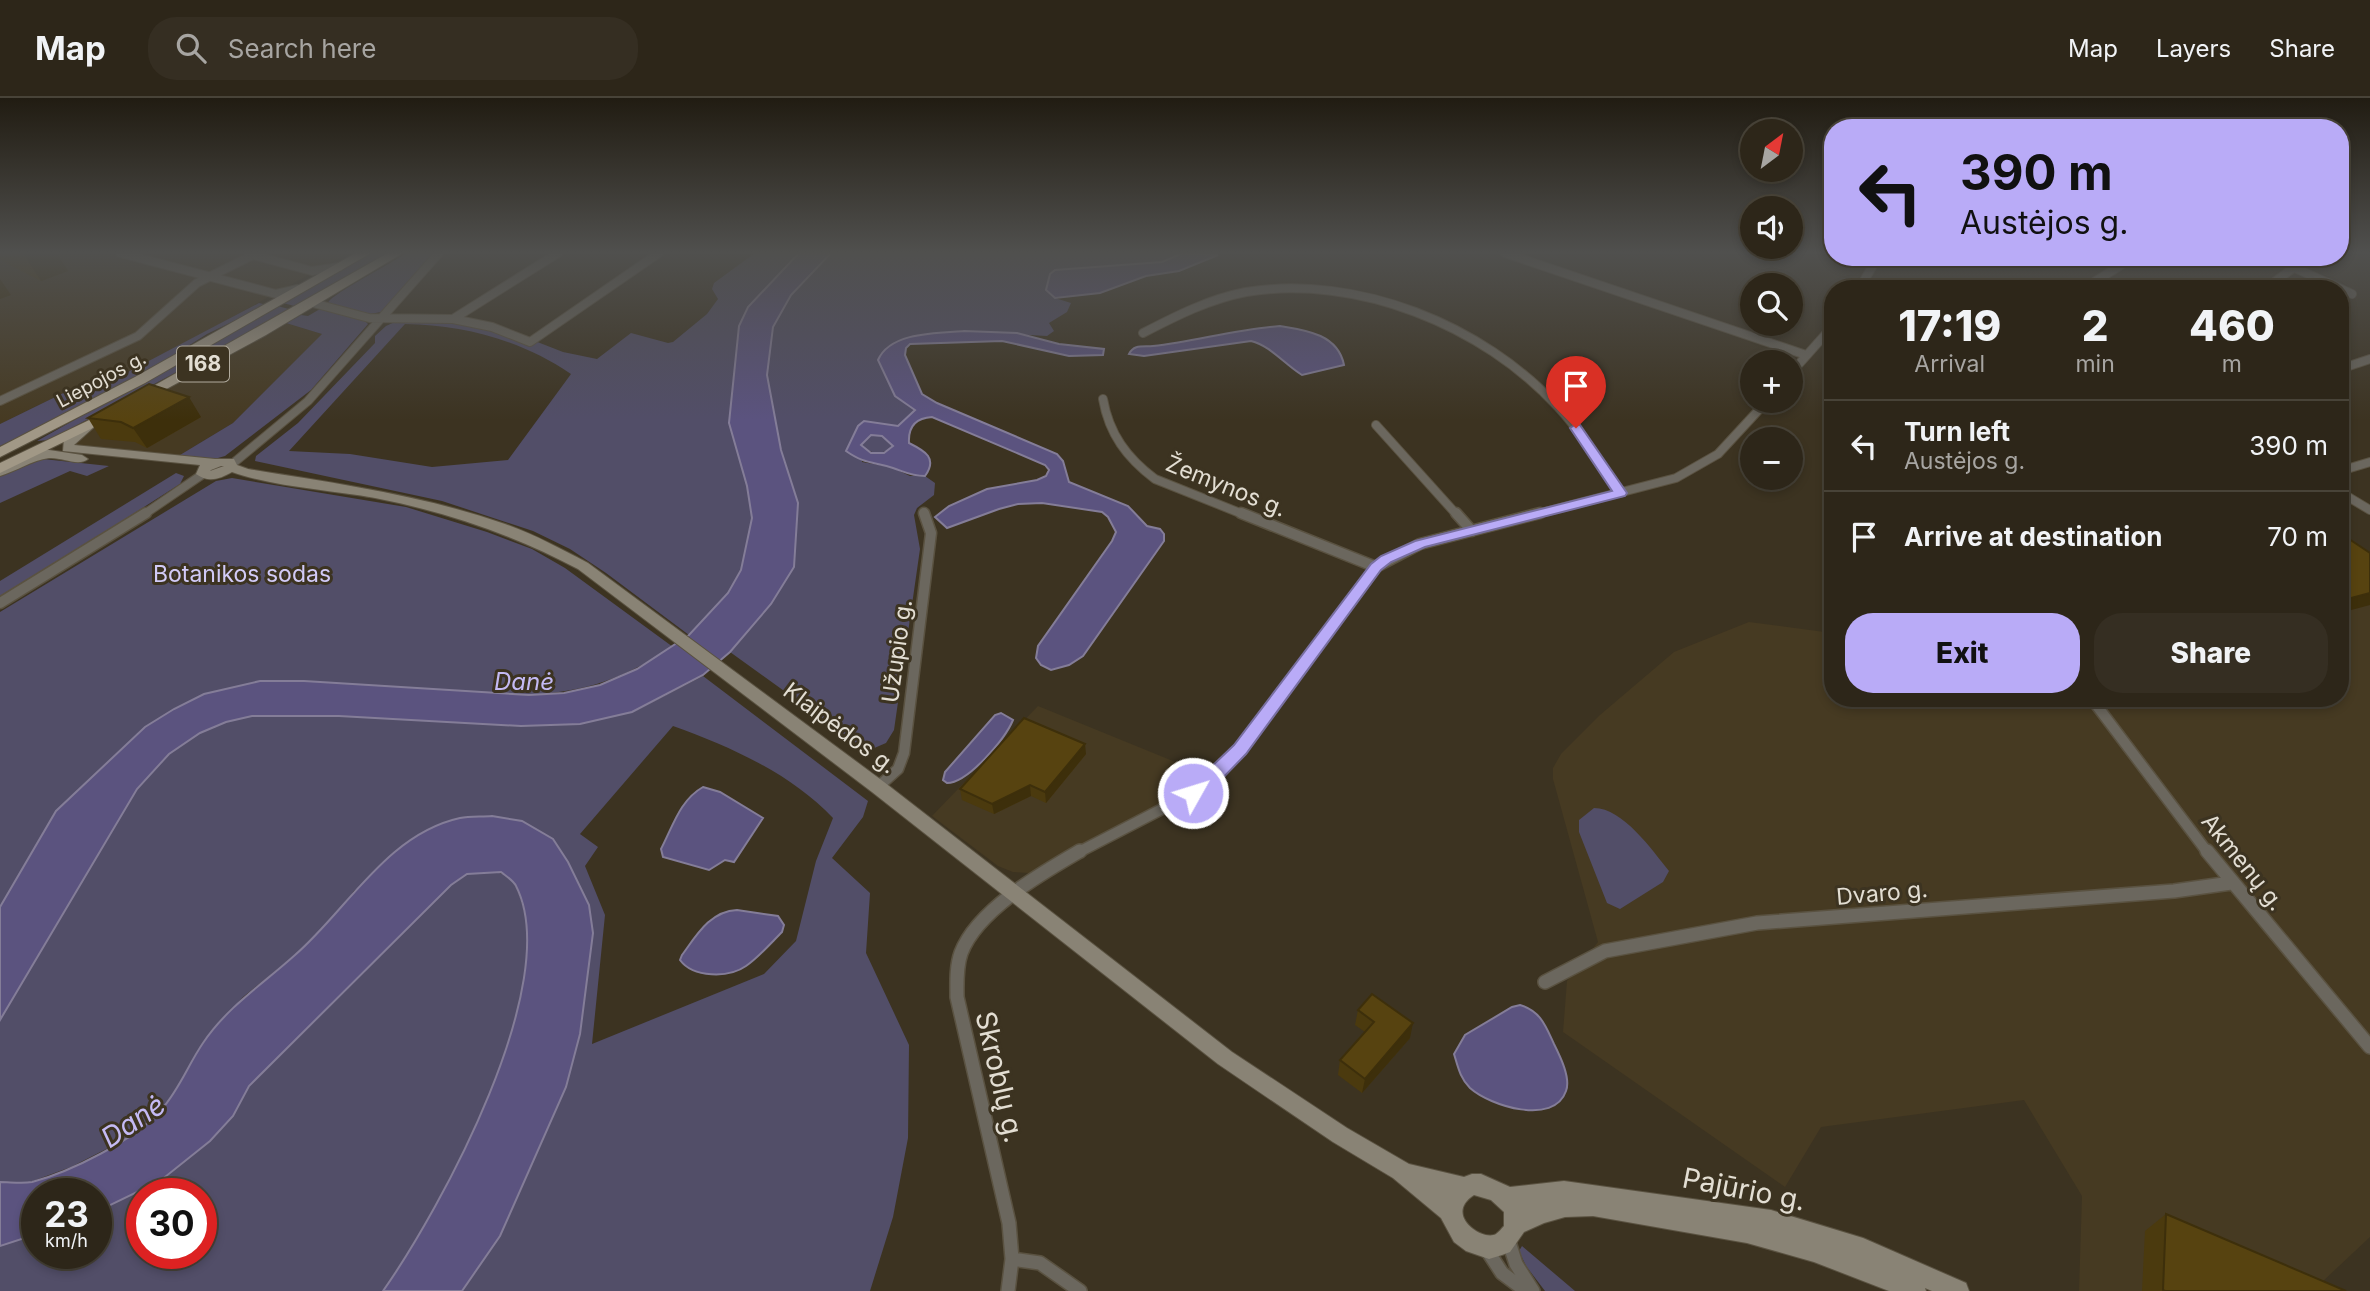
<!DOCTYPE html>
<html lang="en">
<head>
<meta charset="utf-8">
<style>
	:root { --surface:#2d2619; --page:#352e22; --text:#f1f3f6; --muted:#a7a5a2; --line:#484338; --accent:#b9abf7 }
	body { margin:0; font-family:Inter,sans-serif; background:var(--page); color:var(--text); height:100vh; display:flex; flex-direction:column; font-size:26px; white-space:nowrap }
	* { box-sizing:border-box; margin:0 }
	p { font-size:23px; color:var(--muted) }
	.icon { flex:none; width:38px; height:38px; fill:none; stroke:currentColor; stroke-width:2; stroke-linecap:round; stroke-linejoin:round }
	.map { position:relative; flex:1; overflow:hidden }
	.drawer { position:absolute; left:1824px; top:182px; width:525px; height:427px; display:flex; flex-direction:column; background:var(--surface); border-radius:28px; box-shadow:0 4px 10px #0003,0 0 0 2px var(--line) }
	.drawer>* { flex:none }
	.hud { position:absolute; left:1824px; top:21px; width:525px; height:147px; border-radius:28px; box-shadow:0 4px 10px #0003,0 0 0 2px var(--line); background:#b9abf7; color:#111; overflow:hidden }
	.needle { width:46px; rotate:32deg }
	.tools { position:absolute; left:1740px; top:21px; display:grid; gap:14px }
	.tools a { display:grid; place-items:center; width:63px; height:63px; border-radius:50%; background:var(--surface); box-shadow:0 4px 10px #0003,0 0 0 2px var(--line); font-size:35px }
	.speed { position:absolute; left:21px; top:1080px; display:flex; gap:14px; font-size:35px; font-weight:700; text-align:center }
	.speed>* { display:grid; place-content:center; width:91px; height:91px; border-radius:50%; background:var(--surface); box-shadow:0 4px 10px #0003,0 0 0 2px var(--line); line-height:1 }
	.speed small { font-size:18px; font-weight:400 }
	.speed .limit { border:10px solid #d22; background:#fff; color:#111 }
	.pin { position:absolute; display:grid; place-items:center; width:60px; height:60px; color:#fff; margin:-72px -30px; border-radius:50% 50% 50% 0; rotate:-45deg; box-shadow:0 0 7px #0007 }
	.pin .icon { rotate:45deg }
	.me { position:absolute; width:77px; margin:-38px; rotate:51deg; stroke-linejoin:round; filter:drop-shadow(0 0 5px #0008) }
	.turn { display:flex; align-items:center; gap:24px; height:147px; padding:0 21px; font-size:32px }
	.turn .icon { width:91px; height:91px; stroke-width:2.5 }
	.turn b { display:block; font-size:49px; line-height:60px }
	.eta { display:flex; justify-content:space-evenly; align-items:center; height:119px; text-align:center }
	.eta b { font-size:42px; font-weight:800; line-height:49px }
	.primary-button { display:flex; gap:14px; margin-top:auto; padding:14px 21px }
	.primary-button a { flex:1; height:80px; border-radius:28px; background:var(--accent); color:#111; font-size:28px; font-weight:800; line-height:80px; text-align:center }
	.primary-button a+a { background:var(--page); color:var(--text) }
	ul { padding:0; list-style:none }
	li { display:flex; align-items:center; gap:21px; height:91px; padding:0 21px; border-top:2px solid var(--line) }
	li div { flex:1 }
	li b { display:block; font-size:26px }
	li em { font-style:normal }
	header { display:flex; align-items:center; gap:42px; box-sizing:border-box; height:98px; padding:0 35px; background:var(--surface); border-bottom:2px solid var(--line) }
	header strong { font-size:33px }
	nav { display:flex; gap:38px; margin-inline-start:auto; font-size:24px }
	.search { width:490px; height:63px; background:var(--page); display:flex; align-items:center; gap:18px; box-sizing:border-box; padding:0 24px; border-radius:28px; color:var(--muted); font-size:26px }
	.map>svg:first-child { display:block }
	.built { fill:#463a22 }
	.green { fill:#524e68; fill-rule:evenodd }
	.water { fill:#5b537f; stroke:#847d98; stroke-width:2; fill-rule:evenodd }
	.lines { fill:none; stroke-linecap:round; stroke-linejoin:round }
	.street-far2-casing { stroke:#5a5241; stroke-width:10 }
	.street-far1-casing { stroke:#5a5241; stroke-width:13 }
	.street-casing { stroke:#5a5241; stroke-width:16 }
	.secondary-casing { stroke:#5a5241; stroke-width:2 }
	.primary-casing { stroke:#5a5241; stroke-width:2 }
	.street-far2 { stroke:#6b675e; stroke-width:8 }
	.street-far1 { stroke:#6b675e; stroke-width:10 }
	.street { stroke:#6b675e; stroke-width:13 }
	.secondary { fill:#898375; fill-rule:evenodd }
	.primary { fill:#a19886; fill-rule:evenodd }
	.wall { fill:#4b3a0e }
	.shaded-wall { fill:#3d2f0b }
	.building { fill:#574310; stroke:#3d2f0b; stroke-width:2 }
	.route { fill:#b9abf7; stroke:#786fa1; stroke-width:2 }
	.labels { text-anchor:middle; stroke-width:6; stroke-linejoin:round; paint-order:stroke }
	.far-street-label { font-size:19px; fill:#e3ded3; stroke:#3c3321 }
	.shield { fill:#3c3321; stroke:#b1ab9e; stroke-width:2 }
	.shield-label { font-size:21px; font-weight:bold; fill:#e3ded3 }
	.street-label { font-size:23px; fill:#e3ded3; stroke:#3c3321 }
	.park-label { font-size:23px; fill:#d2cbf7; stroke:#3c3321 }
	.water-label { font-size:24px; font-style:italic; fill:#c4baf4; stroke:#3c3321 }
	.near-street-label { font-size:28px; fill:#e3ded3; stroke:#3c3321 }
	.near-water-label { font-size:28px; font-style:italic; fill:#c4baf4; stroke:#3c3321 }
</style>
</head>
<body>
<header>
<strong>Map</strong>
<div class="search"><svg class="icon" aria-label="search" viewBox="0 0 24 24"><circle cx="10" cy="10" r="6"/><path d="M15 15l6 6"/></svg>Search here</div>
<nav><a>Map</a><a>Layers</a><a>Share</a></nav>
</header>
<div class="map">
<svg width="2370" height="1193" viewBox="0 0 2370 1193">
	<rect width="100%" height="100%" fill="#3c3321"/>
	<path class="built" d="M0 155H348L198 238 104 286 92 281 0 326Z
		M286 225 322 236 233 325 175 360 72 349 84 334Z
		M2340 438 2370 457V1139L2322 1184 2341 1193H2079L2082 1098 2024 1002 1821 1029 1785 1089 1563 934 1567 883 1598 844 1553 681V670L1561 656 1600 617 1674 554 1749 524 1832 535V600H2340Z
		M1038 608 1195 672 1207 676 1188 691 1040 771 1029 775 1013 774 998 768 932 718Z"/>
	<path class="green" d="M370 155H391L298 209 283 205Z
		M406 155H433L381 214 370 216 328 205C331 196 393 165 406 155Z
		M755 155H799L748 209 729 325 747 388 752 420 741 471 728 495 689 537 606 475 570 451 533 433 442 403 255 363 256 358 298 325 375 245V238L386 228 397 223 486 224 563 254 597 261 631 235 668 245 673 244 707 216 718 201 712 191 714 185ZM405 226C464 227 521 242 571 276L508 362 432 369 350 356 289 353Z
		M831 155H1183L1162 164 1082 171 1055 200 1071 205 1067 214 1049 225 1054 233 1047 238 964 233 894 245 916 312 898 328 864 323 858 329 862 364 891 369 910 378H925L935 385 934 397 917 410 914 417 920 451 894 632 886 645 872 651 859 647 730 554 771 506 797 405 781 352 767 277 773 229 791 197Z
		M259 205 267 207 207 236 144 276 52 325 0 348V326L92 281 105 286Z
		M277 208 293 212 49 342 37 343Z
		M320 211 364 222 368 226 311 292 225 358 211 362 175 360 233 325 322 236 286 225 301 217 308 218Z
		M872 337 882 338 893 348C883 358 871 357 861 347L862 343Z
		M43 361 109 368 87 378 70 373 0 405V378Z
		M176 375 184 378 180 386 0 501V483Z
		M232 380 406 409 487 434 532 451 565 470 673 549C621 581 590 593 529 597L304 583H260L204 596 145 629 56 713 0 809V514L216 383Z
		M703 578 868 703 863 719 832 760 870 795 866 855 909 947 908 1040 893 1119 870 1193H462L500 1138 566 989 580 936 593 835 522 723 492 718 460 720 354 793 331 824 295 857 243 899 203 944 180 988 160 1014 122 1043 71 1069 30 1084H0V922L137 691 169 656 200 635 226 624 252 618H339L520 628 633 614ZM673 628C731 649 790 675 833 720L816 763 796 843 764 876 592 946 605 817 585 768 598 749 580 736Z
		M1594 710C1623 710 1652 752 1669 773L1663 784 1620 811 1607 805 1579 734V722Z
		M485 773C512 774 516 785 523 809 551 905 439 1114 383 1193H0V1148L37 1136V1155H96V1114L160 1083 210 1043 233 1018 249 988 451 787 467 776ZM142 1096H201V1155H142Z
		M1522 1148 1575 1193H1545L1526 1168 1519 1153Z"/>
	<path class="water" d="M799 155H831L791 197 773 229 767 277 781 352 798 405 794 469 771 506 730 554 703 577 632 614 580 626 521 628 339 618H252L226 624 200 635 169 656 137 691 0 922V809L56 713 145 629 174 611 204 596 260 583H304L529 597 564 595 600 587 637 571 689 537 728 495 741 472 752 420 747 388 729 325 739 228 748 209Z
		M1183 155 1218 157 1179 173 1146 178 1100 195 1055 200 1046 192 1050 176 1055 172 1162 164Z
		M1280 228C1305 232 1338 236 1344 267L1302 277C1284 266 1271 248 1251 243L1144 258 1129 256C1134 246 1143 249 1153 248 1196 243 1237 231 1280 228Z
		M964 233 1017 235 1059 246 1104 251 1103 257 1069 258 1002 243 910 246 906 250 905 257 922 296 937 305 1057 356 1063 363 1069 384 1128 408 1147 428 1160 431 1164 436V443L1083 558 1069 567 1051 572 1041 567 1036 560 1038 548 1112 443 1116 434 1108 419 1102 414 1042 405 1018 406 999 411 947 430 935 419 949 408 987 391 1037 382 1046 378 1049 372 1045 367 932 319C916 320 908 329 909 345 925 353 938 360 925 378 911 378 905 374 893 370 873 363 866 367 846 353L858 328 864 323 898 328 915 312 895 298 878 262C890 234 937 235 964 233ZM871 337 882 338 893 348 884 355H871L861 347Z
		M1001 615 1013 622C1005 641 968 685 947 685L943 682 945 674 995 617Z
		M703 689 720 694 763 720 734 764 725 762 709 772 663 759 661 751C673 728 680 702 703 689Z
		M492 718 522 723 553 741 568 764 589 807 593 835 580 936 566 989 500 1138 462 1193H383C440 1112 565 884 516 788 514 783 506 778 501 774L467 776 451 787 249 988 233 1018 210 1043 160 1083 96 1114V1096H37V1136L0 1148V1084C10 1084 22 1086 32 1084 70 1074 135 1042 161 1012 179 992 188 967 203 945 227 909 264 885 295 857 347 812 387 736 460 720 470 718 482 719 492 718Z
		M737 812 778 818 784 827 782 834C771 845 759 859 746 868 729 880 693 880 680 862L682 857C696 838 710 813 737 812Z
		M1520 907C1541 913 1546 929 1554 946 1560 958 1571 980 1566 993 1554 1028 1490 1008 1470 990 1460 980 1458 969 1454 956L1465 937 1512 909Z"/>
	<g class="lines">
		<g class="street-far2-casing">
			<path id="street-far2" d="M120 155 276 196 298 191
				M1505 155 1806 257
				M249 156 312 173 339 169
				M2295 170 2352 196
				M1859 191 1878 159
				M2083 191 2134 159
				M2265 191 2308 159
				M313 205 369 220 453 221 558 155
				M453 221 492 229 530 244 659 155
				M1143 235C1176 218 1209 201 1246 194 1357 176 1483 227 1558 309 1582 335 1601 366 1620 395
				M2340 271 2370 261
				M1790 276 1832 229
				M1103 301C1109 336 1127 360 1155 381L1245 417
				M0 303 138 238 197 185 253 157
				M1376 327 1457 417
				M231 367 308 303 439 155
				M2340 373 2370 364
				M2340 394 2370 412
				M924 414 925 417
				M143 417 203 376
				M1533 417 1676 380 1718 356 1767 303"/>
		</g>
		<g class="street-far1-casing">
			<path id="street-far1" d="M1241 415 1376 469
				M1456 415 1472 433
				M0 505 146 415
				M2091 600 2208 755
				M878 689 898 671 904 655 931 435 924 415
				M1077 755 1193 695 1209 683 1240 651 1376 469 1420 446 1540 415"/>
		</g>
		<g class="street-casing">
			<path id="street" d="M2207 753 2370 949
				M1545 884 1605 853 1757 825 2174 793 2231 785
				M1508 1141 1516 1166 1533 1193
				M1485 1149 1502 1175 1526 1193
				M1012 1161 1040 1165 1080 1193
				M1008 1193 1012 1161 1009 1125 957 899C957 885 956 869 961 855 977 812 1042 775 1080 753"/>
		</g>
		<g class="secondary-casing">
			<path id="secondary" d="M87 326 93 330 74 347 215 361H234L237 367 248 371C334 385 422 397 505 426 534 436 561 451 588 465L884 684 1232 954 1347 1030 1409 1066 1464 1079 1472 1076H1481L1510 1089 1564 1083 1771 1112 1863 1140 1966 1185 1969 1193H1932L1925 1190 1926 1193H1889L1814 1164 1747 1145 1593 1118 1565 1119 1544 1125 1524 1134 1510 1154 1502 1157 1489 1161 1466 1153 1454 1144 1441 1120 1393 1080 1333 1044 1218 966 872 694 578 471C513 437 447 414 375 400 331 392 274 389 232 374 220 381 208 385 196 376L200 367 63 353 64 340ZM221 368H224L210 373 211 372ZM1474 1097 1491 1102 1504 1114V1128C1501 1131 1499 1134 1496 1136 1483 1144 1443 1117 1474 1097Z
				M36 350 82 357 88 361C78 369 62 359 49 360 32 362 17 373 0 378V369L32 357 30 354Z"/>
		</g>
		<g class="primary-casing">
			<path id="primary" d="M356 155H371L145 285 0 359V349L135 279Z
				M388 155H403L266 237 146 302H136L134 299Z
				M110 312 115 313V319L0 375V365Z"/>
		</g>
		<use href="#street-far2" class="street-far2"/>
		<use href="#street-far1" class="street-far1"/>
		<use href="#street" class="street"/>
		<use href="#secondary" class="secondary"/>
		<use href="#primary" class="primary"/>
	</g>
	<path class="wall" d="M0 155H56L68 173 41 183 0 162Z
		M201 319 147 350 135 344 101 341 88 320Z
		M1086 656 1046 705 1031 698 994 716 962 702 960 691Z
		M1358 912 1410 940 1362 995 1338 977 1340 962 1365 934 1355 927Z
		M2166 1116 2346 1193H2142L2145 1133Z"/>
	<path class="shaded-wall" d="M23 155H56L68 173 41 183Z
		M0 181 11 197 0 201Z
		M189 299 201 319 147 350 133 330Z
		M2370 495V507L2340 515V503Z
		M1085 646 1086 656 1046 705 1045 694Z
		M1030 687 1031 698 994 716 992 706Z
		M1413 925 1410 940 1362 995 1365 981Z"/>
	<path class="building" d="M149 286 189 299 133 330 121 324 88 320Z
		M2340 435 2370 455V495L2340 503Z
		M1024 620 1085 646 1045 694 1030 687 992 706 960 691Z
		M1372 896 1413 925 1365 981 1340 962 1374 924 1358 912Z
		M2166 1116 2346 1193H2165L2163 1192Z"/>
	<linearGradient id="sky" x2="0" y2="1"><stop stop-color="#211c12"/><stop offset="0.48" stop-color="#50504e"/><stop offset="1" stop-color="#50504e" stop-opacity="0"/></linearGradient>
	<rect width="2370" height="322" fill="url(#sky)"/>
	<path class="route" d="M1576 326 1580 327 1627 395 1625 398 1425 449 1391 464 1381 472 1246 656 1215 688 1199 700H1187L1184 695 1234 647 1371 466 1381 458 1415 443 1612 393 1570 330Z"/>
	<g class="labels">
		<g class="far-street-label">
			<text transform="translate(101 281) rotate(-28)" y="7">Liepojos g.</text>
		</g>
		<rect class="shield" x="177" y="248.5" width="52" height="35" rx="5"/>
		<g class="shield-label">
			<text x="203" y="273">168</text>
		</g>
		<g class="street-label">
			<text transform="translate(1226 388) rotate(22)" y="8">Žemynos g.</text>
			<text transform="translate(897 553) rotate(-82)" y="8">Užupio g.</text>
			<text transform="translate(840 630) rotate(37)" y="8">Klaipėdos g.</text>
			<text transform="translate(2243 764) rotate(51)" y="8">Akmenų g.</text>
			<text transform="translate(1882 795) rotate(-5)" y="8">Dvaro g.</text>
		</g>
		<g class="park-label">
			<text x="242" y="484">Botanikos sodas</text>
		</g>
		<g class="water-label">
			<text x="524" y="592">Danė</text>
		</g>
		<g class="near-street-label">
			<text transform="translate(1000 979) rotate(77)" y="10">Skroblų g.</text>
			<text transform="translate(1744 1091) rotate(11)" y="10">Pajūrio g.</text>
		</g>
		<g class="near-water-label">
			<text transform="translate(133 1023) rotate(-34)" y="10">Danė</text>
		</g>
	</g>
</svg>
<div class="tools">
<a><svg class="needle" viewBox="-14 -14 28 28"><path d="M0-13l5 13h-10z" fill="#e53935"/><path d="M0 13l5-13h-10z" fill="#a7a5a2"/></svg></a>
<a><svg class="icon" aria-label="sound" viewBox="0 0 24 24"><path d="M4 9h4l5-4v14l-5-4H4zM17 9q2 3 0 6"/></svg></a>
<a><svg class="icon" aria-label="search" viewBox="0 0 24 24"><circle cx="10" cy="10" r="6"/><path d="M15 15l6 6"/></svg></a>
<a>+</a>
<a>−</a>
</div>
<div class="speed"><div>23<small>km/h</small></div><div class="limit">30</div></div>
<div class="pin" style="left:1576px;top:330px;background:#d93025"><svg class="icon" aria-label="arrive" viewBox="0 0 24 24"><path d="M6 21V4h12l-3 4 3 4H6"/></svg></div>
<svg class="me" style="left:1193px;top:695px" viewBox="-20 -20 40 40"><circle r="17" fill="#b9abf7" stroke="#fff" stroke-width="3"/><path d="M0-11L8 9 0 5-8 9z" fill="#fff"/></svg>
<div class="hud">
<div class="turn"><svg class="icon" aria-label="left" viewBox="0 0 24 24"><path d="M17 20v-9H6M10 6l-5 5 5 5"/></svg><div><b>390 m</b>Austėjos g.</div></div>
</div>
<section class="drawer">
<div class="eta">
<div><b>17:19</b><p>Arrival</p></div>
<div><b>2</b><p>min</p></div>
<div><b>460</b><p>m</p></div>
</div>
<ul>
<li><svg class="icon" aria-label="left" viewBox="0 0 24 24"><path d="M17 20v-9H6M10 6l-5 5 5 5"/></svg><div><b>Turn left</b><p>Austėjos g.</p></div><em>390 m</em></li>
<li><svg class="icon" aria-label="arrive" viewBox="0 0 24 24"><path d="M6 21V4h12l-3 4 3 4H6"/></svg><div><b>Arrive at destination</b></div><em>70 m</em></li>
</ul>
<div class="primary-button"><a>Exit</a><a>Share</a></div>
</section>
</div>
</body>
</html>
